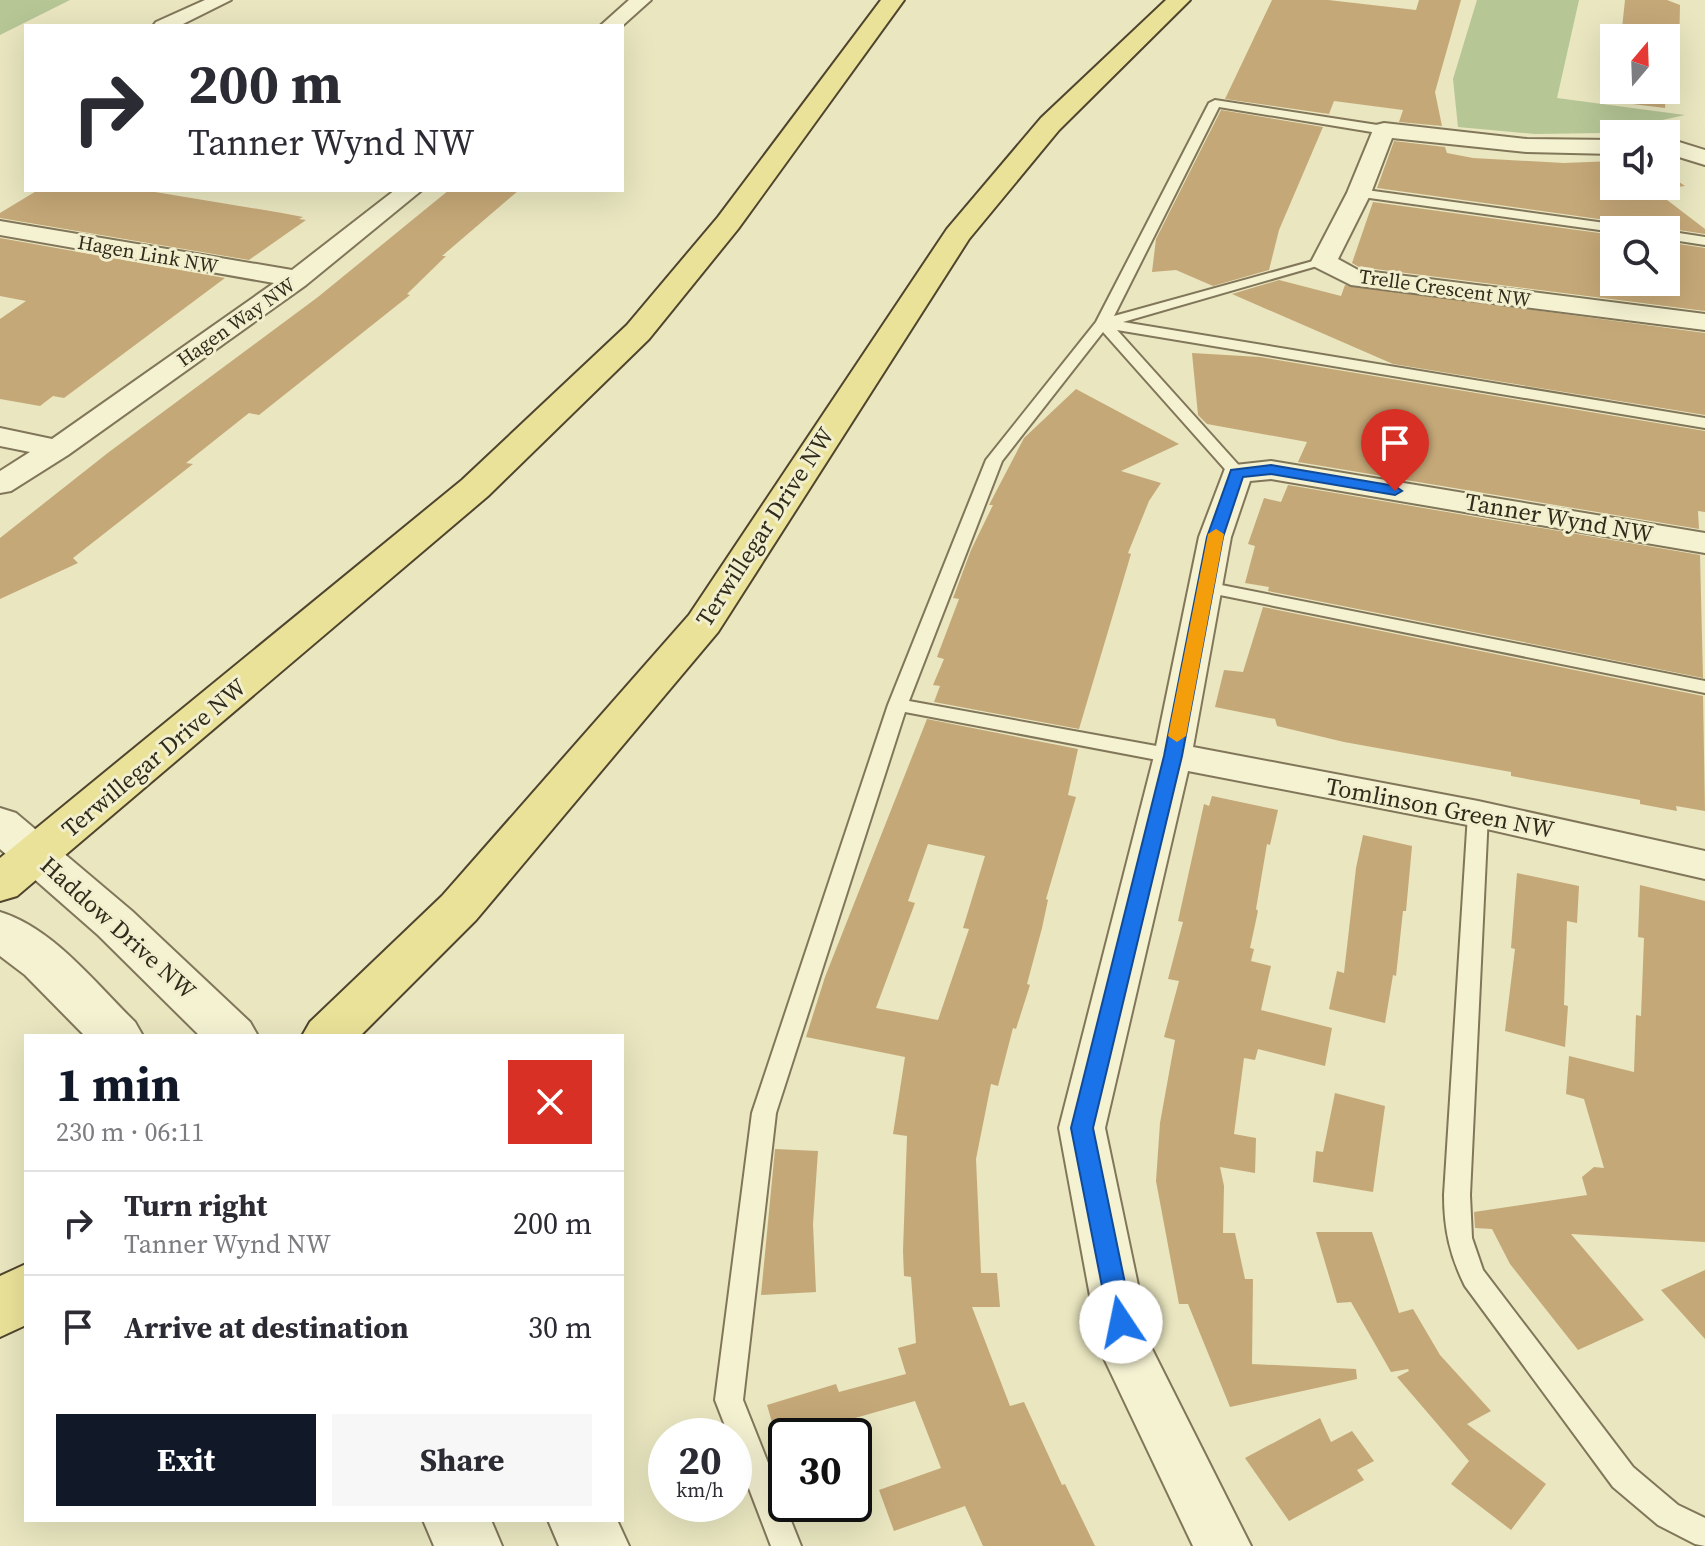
<!DOCTYPE html>
<html lang="en">
<head>
<meta charset="utf-8">
<style>
	:root { --surface:#fff; --page:#f7f7f7; --text:#2b2b33; --muted:#7c7c81; --line:#e1e1e2; --accent:#111827 }
	body { margin:0; font-family:"Source Serif 4",serif; background:var(--page); color:var(--text); height:100vh; display:flex; flex-direction:column; font-size:30px; white-space:nowrap }
	* { box-sizing:border-box; margin:0 }
	p { font-size:26px; color:var(--muted) }
	.icon { flex:none; width:44px; height:44px; fill:none; stroke:currentColor; stroke-width:2; stroke-linecap:round; stroke-linejoin:round }
	.map { position:relative; flex:1; overflow:hidden }
	.details { position:absolute; left:24px; top:1034px; width:600px; height:488px; display:flex; flex-direction:column; background:var(--surface); border-radius:0px; box-shadow:0 8px 32px #0002 }
	.details>* { flex:none }
	.top-card { position:absolute; left:24px; top:24px; width:600px; height:168px; border-radius:0px; box-shadow:0 8px 32px #0002; background:#fff; color:var(--text); overflow:hidden }
	.needle { width:52px; rotate:19deg }
	.buttons { position:absolute; left:1600px; top:24px; display:grid; gap:16px }
	.buttons a { display:grid; place-items:center; width:80px; height:80px; border-radius:0px; background:var(--surface); box-shadow:0 8px 32px #0002; font-size:40px }
	.speed { position:absolute; left:648px; top:1418px; display:flex; gap:16px; font-size:40px; font-weight:700; text-align:center }
	.speed>* { display:grid; place-content:center; width:104px; height:104px; border-radius:50%; background:var(--surface); box-shadow:0 8px 32px #0002; line-height:1 }
	.speed small { font-size:20px; font-weight:400 }
	.speed .limit { border:4px solid #111; border-radius:12px; background:#fff; color:#111 }
	.pin { position:absolute; display:grid; place-items:center; width:68px; height:68px; color:#fff; margin:-82px -34px; border-radius:50% 50% 50% 0; rotate:-45deg; box-shadow:0 0 8px #0007 }
	.pin .icon { rotate:45deg }
	.me { position:absolute; width:88px; margin:-44px; rotate:349deg; stroke-linejoin:round; filter:drop-shadow(0 0 6px #0008) }
	.turn { display:flex; align-items:center; gap:28px; height:168px; padding:0 32px; font-size:36px }
	.turn .icon { width:104px; height:104px; stroke-width:2.5 }
	.turn b { display:block; font-size:56px; line-height:68px }
	.round { display:grid; place-items:center; flex:none; width:84px; height:84px; border-radius:0px; background:var(--page) }
	.headline { display:flex; align-items:center; justify-content:space-between; height:136px; padding:0 32px }
	h1 { font-size:48px; font-weight:700; line-height:60px; color:var(--accent) }
	.primary-button { display:flex; gap:16px; margin-top:auto; padding:16px 32px }
	.primary-button a { flex:1; height:92px; border-radius:0px; background:var(--accent); color:#fff; font-size:32px; font-weight:700; line-height:92px; text-align:center }
	.primary-button a+a { background:var(--page); color:var(--text) }
	ul { padding:0; list-style:none }
	li { display:flex; align-items:center; gap:24px; height:104px; padding:0 32px; border-top:2px solid var(--line) }
	li div { flex:1 }
	li b { display:block; font-size:30px }
	li em { font-style:normal }
	.map>svg:first-child { display:block }
	.green { fill:#b6c695 }
	.building { fill:#c5a878; fill-rule:evenodd }
	.lines { fill:none; stroke-linecap:round; stroke-linejoin:round }
	.service-casing { stroke:#817659; stroke-width:4 }
	.minor-casing { stroke:#817659; stroke-width:4 }
	.tertiary-casing { stroke:#817659; stroke-width:4 }
	.primary-casing { stroke:#4f442d; stroke-width:4 }
	.service { fill:#f5f2d2; fill-rule:evenodd }
	.minor { fill:#f5f2d2; fill-rule:evenodd }
	.tertiary { fill:#f5f2d2; fill-rule:evenodd }
	.primary { fill:#ebe299; fill-rule:evenodd }
	.route { fill:#1a73e8; stroke:#114b97; stroke-width:2 }
	.slow { fill:#f59e0b }
	.labels { text-anchor:middle; stroke-width:6; stroke-linejoin:round; paint-order:stroke }
	.far-street-label { font-size:20px; fill:#312b1c; stroke:#f2efce }
	.street-label { font-size:24px; fill:#312b1c; stroke:#f2efce }
</style>
</head>
<body>
<div class="map">
<svg width="1705" height="1546" viewBox="0 0 1705 1546">
	<rect width="100%" height="100%" fill="#e9e6c0"/>
	<path class="green" d="M0 0H70L0 35Z
		M1477 0H1579L1557 98 1685 115 1604 133 1535 134 1458 127 1453 79Z"/>
	<path class="building" d="M1272 0H1328L1416 10 1419 0H1461L1435 92 1442 126 1399 122 1403 110 1334 101 1329 114 1225 99Z
		M1625 0H1667L1680 5 1678 95 1666 93 1665 108 1616 102 1617 90H1666V38H1621Z
		M1221 110 1323 127 1279 230 1269 270 1213 286 1176 270 1152 272 1156 239Z
		M1394 141 1445 147 1447 153 1473 158 1564 163 1614 161V186H1666V173L1685 186 1654 190 1705 229V234L1666 228 1637 230 1627 223 1377 188Z
		M38 190H143L282 213 303 217 299 219 306 220 249 260 0 218V213Z
		M449 190H519L442 256H446L407 294 410 295 259 415 249 413 186 463 193 464 73 558 78 563 0 599V538L109 452 318 297Z
		M1373 202 1614 235V282H1666V242L1705 248V311L1359 267 1352 263Z
		M0 238 225 278 64 398 53 396 40 406 0 399V319L26 301 0 296Z
		M1279 280 1341 296 1345 285 1705 333V415L1393 364 1232 294Z
		M1192 353 1260 357 1705 431V512L1698 511 1699 529 1298 462 1307 442 1207 424 1198 415Z
		M1076 389 1179 444 1121 471 1161 483 1149 501 1128 553 1131 554 1079 729 934 702 940 686 933 685 944 659 937 657 959 599 953 598 971 550 993 505H989L1024 438Z
		M1288 485 1700 555 1703 678 1268 591 1269 587 1245 583 1255 546 1248 544 1264 498 1281 502Z
		M1263 607 1703 696 1705 811 1676 806 1677 811 1640 804V800L1511 776V772L1344 742 1277 726 1275 719 1215 707 1224 670 1243 672Z
		M927 719 1078 749 1068 795 1076 797 1046 899 1048 900 1042 928 1027 984 1030 985 1016 1029 1013 1028 998 1086 991 1084 976 1159 981 1273H997L1000 1307H972L1010 1406 1024 1402 1062 1485 1065 1484 1095 1546H983L965 1506 894 1531 879 1490 941 1468 915 1401 848 1420 853 1436H776L767 1405 836 1384 839 1392 906 1374 898 1348 916 1343 911 1277 904 1276 903 1251 907 1136 893 1134 905 1057 806 1037 825 977ZM928 844 985 856 963 928 969 929 938 1020 876 1008 915 903 908 901Z
		M1212 796 1278 810 1270 845 1267 844 1256 909 1258 911 1250 948 1254 949 1251 961 1271 966 1261 1010 1332 1028 1325 1066 1258 1049 1255 1060 1244 1058 1234 1134 1256 1138 1255 1173 1220 1167 1224 1186 1223 1233H1235L1245 1279H1253L1252 1364 1356 1369 1357 1379 1230 1407 1188 1304H1179L1156 1181 1160 1123 1175 1040 1164 1037 1179 981 1168 979 1183 922 1178 921 1204 804 1209 806Z
		M1363 835 1412 846 1406 911H1403L1396 976 1393 975 1385 1023 1329 1009 1337 971 1344 973 1356 868Z
		M1517 873 1579 886 1577 923 1567 921 1564 1005 1568 1006 1565 1047 1505 1031 1515 949 1511 948Z
		M1640 885 1705 901V1242L1571 1234 1644 1320 1578 1350 1510 1264 1492 1229 1475 1228 1474 1212 1587 1195 1582 1177 1594 1167 1604 1168 1584 1099 1566 1094 1569 1056 1634 1072 1636 1015 1641 1016 1644 938 1638 937Z
		M1335 1093 1385 1106 1373 1192 1313 1182 1316 1151 1323 1152Z
		M775 1149 818 1151 813 1224 816 1292 761 1295Z
		M1316 1232H1372L1399 1313 1413 1309 1440 1355 1491 1411 1467 1424 1546 1484 1511 1530 1451 1484 1469 1461 1397 1377 1409 1371 1408 1369 1391 1372 1351 1302 1337 1303Z
		M1705 1270V1339L1661 1290Z
		M1320 1418 1331 1442 1352 1431 1374 1461 1357 1470 1364 1480 1289 1521 1245 1458Z"/>
	<g class="lines">
		<g class="service-casing">
			<path id="service" d="M1215 100 1384 126 1390 130 1384 134 1219 107 1114 316 1324 258 1331 262 1123 322 1705 418V428L1117 330 1243 470 1245 473 1237 478 1231 476 1103 332 1002 461 909 701 1173 749 1183 756 1173 763 905 712 776 1113 743 1400 801 1546H771L734 1449V1436H729L715 1400 752 1113 888 705 986 460 1096 322 1209 103Z
				M1359 189 1627 226 1634 230 1614 232 1355 196 1353 193Z
				M1666 231 1705 237V245L1666 239Z
				M1206 582 1705 681V693L1200 591 1197 587 1200 583Z
				M1478 807 1485 809 1488 814 1470 1195 1472 1238 1483 1270 1633 1467 1678 1505 1705 1518V1546L1695 1544 1658 1525 1613 1487 1465 1286C1450 1256 1444 1229 1444 1195L1468 814 1471 809Z"/>
		</g>
		<g class="minor-casing">
			<path id="minor" d="M205 0H231L179 26H153L156 22Z
				M629 0H651L622 26H600Z
				M1384 123 1527 139 1614 140V154L1527 152 1392 138 1371 193 1338 259 1358 270 1705 314V330L1351 285 1315 267 1311 262 1347 193 1373 130 1376 125Z
				M1666 138 1705 150V165L1666 153Z
				M395 190H422L306 285 68 455 11 491 0 493V471L30 452 0 446V428L52 439 274 283 0 235V221L292 270Z
				M1271 461 1705 533V553L1271 479 1250 481 1231 537 1193 747 1478 801 1705 851V879L1478 827 1188 771 1105 1128 1151 1347 1251 1546H1193L1100 1350 1059 1128 1154 756 1199 537 1226 466Z"/>
		</g>
		<g class="tertiary-casing">
			<path id="tertiary" d="M0 808 16 813 132 911 250 1022 258 1036H200L98 935 0 849Z
				M0 912C53 928 96 984 135 1022L143 1036H85L25 975 0 956Z
				M423 1520H491L502 1546H434Z
				M548 1520H617L629 1546H559Z"/>
		</g>
		<g class="primary-casing">
			<path id="primary" d="M881 0H904L738 229 649 339 488 496 17 896 0 901V858L462 480 627 325 718 217Z
				M1166 0H1190L1059 130 969 239 718 632 476 920 360 1036H302L310 1022 442 896 689 615 947 229 1041 118Z
				M26 1264V1325L0 1337V1276Z"/>
		</g>
		<use href="#service" class="service"/>
		<use href="#minor" class="minor"/>
		<use href="#tertiary" class="tertiary"/>
		<use href="#primary" class="primary"/>
	</g>
	<path class="route" d="M1271 465 1395 486 1402 491 1395 495 1271 474 1243 477 1223 537 1182 756 1093 1128 1133 1322 1129 1330 1121 1333 1112 1330 1109 1322 1071 1128 1164 756 1207 537 1231 470Z"/>
	<path class="slow" d="M1216 529 1224 534 1186 736 1177 742 1168 736 1208 534Z"/>
	<g class="labels">
		<g class="far-street-label">
			<text transform="translate(148 254) rotate(10)" y="7">Hagen Link NW</text>
			<text transform="translate(1445 288) rotate(8)" y="7">Trelle Crescent NW</text>
			<text transform="translate(236 322) rotate(-35)" y="7">Hagen Way NW</text>
		</g>
		<g class="street-label">
			<text transform="translate(1559 518) rotate(10)" y="8">Tanner Wynd NW</text>
			<text transform="translate(765 527) rotate(-57)" y="8">Terwillegar Drive NW</text>
			<text transform="translate(154 758) rotate(-40)" y="8">Terwillegar Drive NW</text>
			<text transform="translate(1440 808) rotate(11)" y="8">Tomlinson Green NW</text>
			<text transform="translate(118 928) rotate(42)" y="8">Haddow Drive NW</text>
		</g>
	</g>
</svg>
<div class="buttons">
<a><svg class="needle" viewBox="-14 -14 28 28"><path d="M0-13l5 13h-10z" fill="#e53935"/><path d="M0 13l5-13h-10z" fill="#7c7c81"/></svg></a>
<a><svg class="icon" aria-label="sound" viewBox="0 0 24 24"><path d="M4 9h4l5-4v14l-5-4H4zM17 9q2 3 0 6"/></svg></a>
<a><svg class="icon" aria-label="search" viewBox="0 0 24 24"><circle cx="10" cy="10" r="6"/><path d="M15 15l6 6"/></svg></a>
</div>
<div class="speed"><div>20<small>km/h</small></div><div class="limit">30</div></div>
<div class="pin" style="left:1395px;top:491px;background:#d93025"><svg class="icon" aria-label="arrive" viewBox="0 0 24 24"><path d="M6 21V4h12l-3 4 3 4H6"/></svg></div>
<svg class="me" style="left:1121px;top:1322px" viewBox="-20 -20 40 40"><circle r="19" fill="#fff"/><path d="M0-13L10 11 0 6-10 11z" fill="#1a73e8"/></svg>
<div class="top-card">
<div class="turn"><svg class="icon" aria-label="right" viewBox="0 0 24 24"><path d="M7 20v-9h11M14 6l5 5-5 5"/></svg><div><b>200 m</b>Tanner Wynd NW</div></div>
</div>
<section class="details">
<div class="headline"><div><h1>1 min</h1><p>230 m · 06:11</p></div><a class="round" style="background:#d93025;color:#fff"><svg class="icon" aria-label="close" viewBox="0 0 24 24"><path d="M6 6l12 12M18 6L6 18"/></svg></a></div>
<ul>
<li><svg class="icon" aria-label="right" viewBox="0 0 24 24"><path d="M7 20v-9h11M14 6l5 5-5 5"/></svg><div><b>Turn right</b><p>Tanner Wynd NW</p></div><em>200 m</em></li>
<li><svg class="icon" aria-label="arrive" viewBox="0 0 24 24"><path d="M6 21V4h12l-3 4 3 4H6"/></svg><div><b>Arrive at destination</b></div><em>30 m</em></li>
</ul>
<div class="primary-button"><a>Exit</a><a>Share</a></div>
</section>
</div>
</body>
</html>
